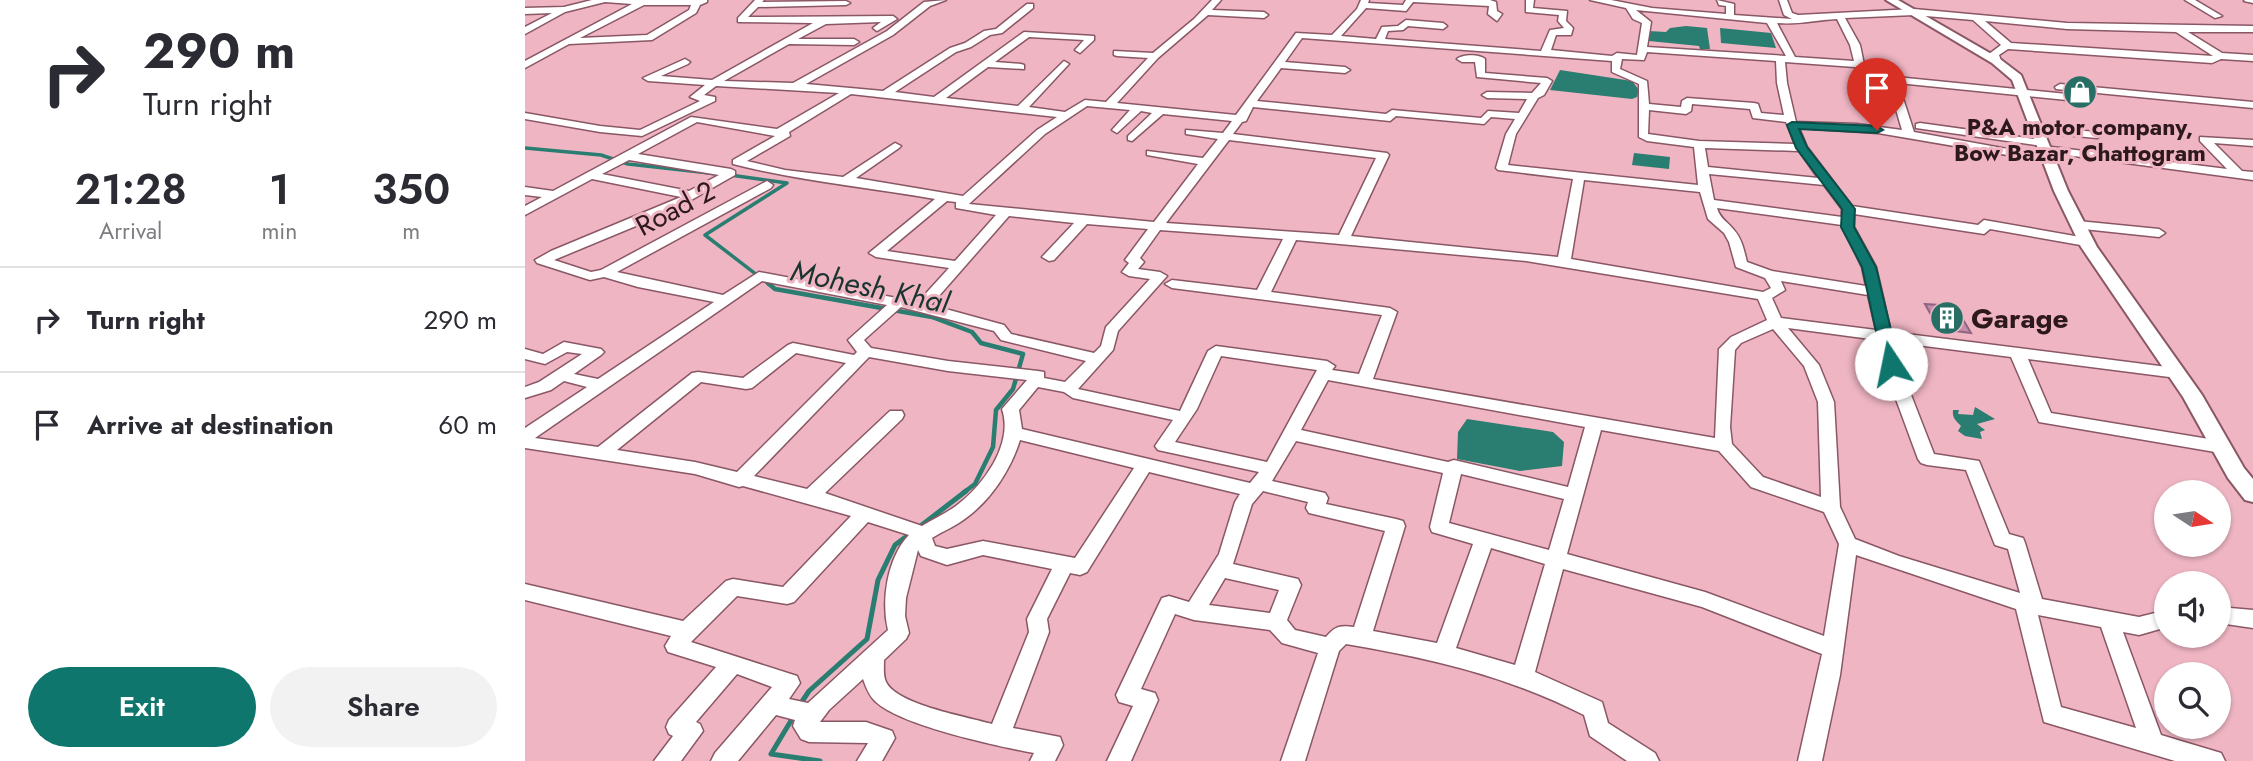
<!DOCTYPE html>
<html lang="en">
<head>
<meta charset="utf-8">
<style>
	:root { --surface:#fff; --page:#f2f2f3; --text:#2b2b33; --muted:#7c7c81; --line:#e1e1e2; --accent:#0f766e }
	body { margin:0; font-family:Jost,sans-serif; background:var(--page); color:var(--text); height:100vh; display:flex; flex-direction:column; font-size:26px; white-space:nowrap }
	* { box-sizing:border-box; margin:0 }
	p { font-size:23px; color:var(--muted) }
	.icon { flex:none; width:38px; height:38px; fill:none; stroke:currentColor; stroke-width:2; stroke-linecap:round; stroke-linejoin:round }
	.map { position:relative; flex:1; overflow:hidden }
	.drawer { display:flex; flex-direction:column; background:var(--surface); width:525px }
	.drawer>* { flex:none }
	.hud { background:#fff; color:var(--text); overflow:hidden }
	.needle { width:46px; rotate:102deg }
	.controls { position:absolute; left:1629px; top:480px; display:grid; gap:14px }
	.controls a { display:grid; place-items:center; width:77px; height:77px; border-radius:50%; background:var(--surface); box-shadow:0 2px 5px #0004; font-size:35px }
	.pin { position:absolute; display:grid; place-items:center; width:60px; height:60px; color:#fff; margin:-72px -30px; border-radius:50% 50% 50% 0; rotate:-45deg; box-shadow:0 0 7px #0007 }
	.pin .icon { rotate:45deg }
	.me { position:absolute; width:77px; margin:-38px; rotate:349deg; stroke-linejoin:round; filter:drop-shadow(0 0 5px #0008) }
	.turn { display:flex; align-items:center; gap:24px; height:147px; padding:0 28px; font-size:32px }
	.turn .icon { width:91px; height:91px; stroke-width:2.5 }
	.turn b { display:block; font-size:49px; line-height:60px }
	.eta { display:flex; justify-content:space-evenly; align-items:center; height:119px; text-align:center }
	.eta b { font-size:42px; font-weight:600; line-height:49px }
	.cta { display:flex; gap:14px; margin-top:auto; padding:14px 28px }
	.cta a { flex:1; height:80px; border-radius:42px; background:var(--accent); color:#fff; font-size:28px; font-weight:600; line-height:80px; text-align:center }
	.cta a+a { background:var(--page); color:var(--text) }
	ul { padding:0; list-style:none }
	li { display:flex; align-items:center; gap:21px; height:105px; padding:0 28px; border-top:2px solid var(--line) }
	li div { flex:1 }
	li b { display:block; font-size:26px }
	li em { font-style:normal }
	main { display:flex; flex:1; min-height:0 }
	.map>svg:first-child { display:block }
	.water { fill:#297d71 }
	.lines { fill:none; stroke-linecap:round; stroke-linejoin:round }
	.stream-far2 { stroke:#297d71; stroke-width:3.5 }
	.stream-far1 { stroke:#297d71; stroke-width:4.5 }
	.stream { stroke:#297d71; stroke-width:5 }
	.building { fill:#be8eab; stroke:#916480; stroke-width:2 }
	.minor-casing { stroke:#8a5765; stroke-width:3 }
	.tertiary-casing { stroke:#8a5765; stroke-width:4 }
	.minor { fill:#fff; fill-rule:evenodd }
	.tertiary { fill:#fff; fill-rule:evenodd }
	.route { fill:#0f766e; stroke:#0a4d48; stroke-width:2 }
	.labels { text-anchor:middle; stroke-width:6; stroke-linejoin:round; paint-order:stroke }
	.far-poi-label { font-size:23px; font-weight:bold; fill:#2d181e; stroke:#efb5c3 }
	.street-label { font-size:28px; fill:#2d181e; stroke:#efb5c3 }
	.poi-label { font-size:28px; font-weight:bold; fill:#2d181e; stroke:#efb5c3; text-anchor:start }
	.water-label { font-size:30px; font-style:italic; fill:#1a3430; stroke:#efb5c3 }
</style>
</head>
<body>
<main>
<section class="drawer">
<div class="hud">
<div class="turn"><svg class="icon" aria-label="right" viewBox="0 0 24 24"><path d="M7 20v-9h11M14 6l5 5-5 5"/></svg><div><b>290 m</b>Turn right</div></div>
</div>
<div class="eta">
<div><b>21:28</b><p>Arrival</p></div>
<div><b>1</b><p>min</p></div>
<div><b>350</b><p>m</p></div>
</div>
<ul>
<li><svg class="icon" aria-label="right" viewBox="0 0 24 24"><path d="M7 20v-9h11M14 6l5 5-5 5"/></svg><div><b>Turn right</b></div><em>290 m</em></li>
<li><svg class="icon" aria-label="arrive" viewBox="0 0 24 24"><path d="M6 21V4h12l-3 4 3 4H6"/></svg><div><b>Arrive at destination</b></div><em>60 m</em></li>
</ul>
<div class="cta"><a>Exit</a><a>Share</a></div>
</section>
<div class="map">
<svg width="1728" height="761" viewBox="0 0 1728 761">
	<rect width="100%" height="100%" fill="#efb5c3"/>
	<path class="water" d="M1161 26 1182 28 1185 49H1175L1174 46 1124 41V31L1141 32 1145 28Z
		M1195 28 1246 33 1251 48 1196 43Z
		M1035 70 1107 81 1114 90 1112 97 1107 99 1025 90Z
		M1109 153 1145 157 1144 169 1107 165Z
		M1450 407 1470 419 1452 424 1460 430 1455 432 1457 439 1440 436 1433 431 1436 426C1431 421 1427 418 1428 410H1434L1433 414 1448 415Z
		M942 419 1028 432 1039 442 1037 466 995 471 932 459 933 432Z"/>
	<g class="lines">
		<path class="stream-far2" d="M0 148 76 155 103 164 193 174
			M205 175 262 183 180 235 245 285"/>
		<path class="stream-far1" d="M243 283 250 289 407 317 447 332 456 343 498 354 488 389 471 410 468 447 450 484 438 493"/>
		<path class="stream" d="M393 528 441 491
			M274 706 284 691 342 639 353 580 370 545 386 533
			M270 714 246 754 295 761"/>
	</g>
	<path class="building" d="M1400 304 1430 306 1446 333 1414 329Z"/>
	<g class="lines">
		<g class="minor-casing">
			<path id="minor" d="M67 0H182V2L175 5 171 13 127 40 44 44 0 68V61L107 4 80 2 40 12 0 34V27L27 13 0 14V8L39 7ZM119 5H166L164 10 122 35 55 38Z
				M230 0H239L237 2 321 1 325 3 321 5 233 7 223 17 368 16 372 19 352 31 348 28 356 22 301 24 273 39H329L334 42 329 45 264 44 199 81 268 83 362 31 399 2 421 0 405 6 368 35 281 84 358 91 425 48 440 43 459 31 471 29 502 4H508V8L477 33 465 35 446 47 431 52 370 92 409 97 499 32 569 36V40L555 53 550 50 559 40 504 37 470 62 496 64 499 65V69L463 67 421 98 493 106 539 61 544 64 542 66 504 107 540 112 560 100 581 102 623 58 592 56 589 55V51L628 53 669 19 687 0H696L687 10 739 12 743 15 739 18 683 15 633 58 592 103 711 115 771 33 807 35 832 9 836 0H844L843 3 878 5 881 0H965L971 2 972 11 977 14 972 21 963 14 964 6 888 2 881 11 841 8 816 36 851 39 857 27 873 26 881 20 918 23 922 26 918 29 883 26 878 30 863 31 860 39 1016 51 1025 30 1039 28 1033 21 1034 15 1001 12V0H1009L1008 8 1042 11 1041 21 1048 28 1046 35H1031L1026 50 1087 56 1092 53 1112 55 1117 23 1108 19 1101 8 1065 0H1086L1127 8 1201 14V6L1194 5 1192 0 1209 4V15L1267 19 1259 15 1254 0H1262L1267 13 1273 15 1389 9 1542 23 1728 26V32H1663L1697 53 1728 55V61L1696 59 1687 63 1483 49 1474 55 1476 61 1471 64 1466 61 1464 54 1476 45 1448 20 1389 15 1320 18 1335 45 1341 74 1552 95 1557 98 1552 101 1373 83 1389 132 1527 157 1529 159 1523 162 1353 133 1274 128 1282 147 1327 206 1453 225 1459 220 1561 238 1568 242 1561 246 1465 229 1459 234 1329 214V227L1351 267 1366 332 1658 369 1660 373 1652 378 1503 359 1526 413 1696 441 1702 443 1705 447 1702 451 1696 453 1514 422 1486 357 1368 342 1374 364 1409 454 1454 461 1484 534 1498 538 1500 543 1517 599 1614 617 1642 610V627L1614 635 1598 632 1636 735 1696 753 1700 761H1650L1519 722 1491 609 1331 555 1315 675 1297 761H1273L1297 654 1177 607 1038 569 1010 672 1077 702 1083 723 1130 753 1134 761H1102L1065 736 1059 715C983 676 904 658 821 644L814 651 780 761H756L793 653 757 643 745 630 669 620 650 614 616 689 630 693 633 700 606 761H582L608 706 594 702 591 695 634 604 637 598 644 596 664 602 694 554 710 502 715 494 624 472 562 572 555 575 545 573 522 619 524 632 488 728 535 737 538 745 530 761H505L509 753C472 746 377 726 351 702 344 696 341 687 338 679L304 710 295 722H341L367 731 370 738 357 761H332L343 743 284 742 276 739 268 726 270 720 251 715 213 761H186L190 753 247 687 212 674 171 722 175 724 178 731 156 761H129L148 736 144 734 141 727 144 720 191 667 143 652 140 646 146 636 0 600V584L158 621 201 581 208 579 258 587 326 516 218 486 214 487 170 474 0 448V428L62 387 39 381 26 390 0 398V387L14 382 57 354 42 352 20 364 0 359V349L18 354 39 342 76 349 79 352 76 355 49 374 73 379 189 302 113 287 79 277 65 280 12 263 10 260 26 251 156 197 67 179 0 215V206L17 197 0 195V187L28 191 166 117 252 129 314 93 191 86 179 95 190 97V101L117 136 75 132 0 119V113L75 126 115 130 175 101 165 97 180 85 123 81 118 78 160 59 165 62 163 64 136 76 187 80 288 23 213 22V18ZM1111 10 1242 23 1261 56 1122 47 1126 22ZM1312 19 1325 45 1329 61 1270 57 1252 23C1272 25 1291 20 1312 19ZM1460 21 1542 29 1651 32 1688 56 1486 43ZM777 38 1087 61V72L1114 84V137L1122 141 1169 147 1173 185 983 165 991 134 1013 98 1019 95 1027 81 1022 78 960 73V59C954 54 938 54 932 59L937 62H950L952 77 1016 83 1007 93 962 92 957 95 962 98 1002 99 994 113 963 111 956 118 867 110 861 114 732 101 756 68 820 73 825 70 820 67 760 62ZM1122 52 1251 61 1252 83 1259 115 1236 113 1233 104 1229 103 1162 98 1157 101 1156 107 1124 104 1122 81 1095 69 1097 59 1119 60ZM1260 62 1330 67 1334 79 1363 82 1377 130 1332 124 1271 122 1262 83ZM326 94 532 117 512 130 438 196 331 178 374 148 376 146 370 143 318 177 260 170 222 161 265 136 264 132ZM1167 104 1225 109 1228 118 1261 122 1270 144 1174 141 1123 134 1124 110 1161 114 1166 111ZM562 106 605 110 587 130 592 133 616 111 627 113 603 136V140L607 141 638 114 707 121 698 133 661 130V134L693 139 678 158 622 151V155L673 164 629 222 444 204 520 134ZM728 107 865 121 871 116 959 124 966 117 990 119 981 134 971 168 973 170 1048 179 1033 257 826 236 864 155 862 153 708 134 717 122 721 121ZM172 122 250 136 208 160V164C274 181 342 187 410 199L344 253 351 257 424 268 393 302 234 272 198 295 92 272 246 188 248 185 242 181 76 270 66 272 29 260 147 211 210 175V171L206 169 113 154ZM704 140 851 158 814 235 641 223ZM1180 148 1274 151 1293 178 1183 167ZM104 160 194 175 164 191 77 174ZM1184 174 1299 185 1317 209V217L1189 200ZM1059 180 1175 192 1183 219 1199 233 1204 242 1211 267 1240 278 1246 288 1238 292 1046 259ZM422 201 431 202V208L471 215 430 261 362 251ZM1192 208 1317 225 1337 267 1341 286 1247 271 1222 262C1219 250 1217 239 1209 230 1202 221 1195 219 1192 208ZM484 216 549 223 517 257 524 261 529 260 562 224 623 229 600 260 604 263 597 272 604 276 625 279 581 327 576 346 569 353 486 334 479 325 406 305ZM635 230 758 239 732 290 647 280 640 284 647 288 857 315 834 374 807 370 810 366 802 361 691 346 683 351 655 411 553 389 588 350 593 331 642 276 635 272 613 269 619 262 615 258ZM771 240 1001 261 1233 299 1242 320 1206 337 1194 349 1190 438 848 379 872 312 865 308 746 292ZM237 281 362 305 323 340 332 352 329 355 268 343 263 345 218 378 173 372 167 373 73 447 10 438ZM1256 281 1343 295 1351 330 1256 318 1247 298 1260 290ZM376 307 469 331 476 340 561 361 540 382 519 378V372L513 371 423 361 346 348 339 340ZM1263 328 1353 340 1358 364 1393 459 1396 463 1402 465 1441 470 1468 540 1470 545 1483 549 1495 593 1374 556 1330 539 1315 507 1309 402 1294 365ZM1248 329 1279 366 1293 402 1296 497 1238 477 1207 444 1205 427 1210 350 1216 343ZM271 353 321 363 212 472 170 462 92 450 176 382 221 389 227 388ZM696 356 792 370 742 462 650 442 672 409ZM344 357 423 371 502 380 477 409C489 444 458 486 431 506 420 514 408 519 397 526L300 493 377 419 379 415 377 411H365L282 489 229 476ZM803 380 1060 427 1043 487 929 460 923 462 776 430ZM513 387 539 392 548 398 648 420 630 446 633 450 734 472 725 483 497 429 494 410ZM1076 430 1194 451 1226 487 1299 512 1314 544 1299 636 1180 592 1042 554ZM495 440 609 468 550 558 458 541 422 549 410 546 407 538C418 531 431 526 441 518 466 500 486 469 495 440ZM771 441 918 473 905 527 907 532 948 544 912 643 848 631 880 526 878 521 871 519 801 504 803 498 800 493 747 481ZM936 474 1039 499 1024 550 924 523ZM738 491 783 502 781 508 784 513 860 531 829 627C815 625 810 626 801 637L770 630 762 620 776 585 773 579 708 564 727 504ZM343 522 384 535C362 558 356 601 363 630L283 703 264 699 275 683 272 676 166 642 212 596 262 604 269 602ZM966 548 1020 564 990 665 931 648ZM393 550 396 556 422 565 458 555 527 569 502 619 504 632 467 724C443 717 372 705 361 682 358 676 359 667 359 660L381 639 384 633 380 616 381 598ZM700 578 754 590 745 613 684 605ZM1513 615 1576 627 1611 728 1536 707Z
				M1660 0H1670L1697 16 1690 18Z
				M1728 0V3L1719 1 1720 0Z
				M1535 84 1728 102V108L1531 89 1530 87Z
				M1395 123 1517 140 1523 143 1519 146 1702 169 1675 141V137L1728 140V146L1689 143 1717 171 1728 172V180L1519 152 1513 149 1517 146 1391 128V124Z
				M1512 127 1572 132 1577 135 1572 138 1508 132 1507 130Z
				M1553 221 1634 229 1640 233 1634 237 1549 228V222Z
				M1694 607 1728 610V628L1694 623Z"/>
		</g>
		<g class="tertiary-casing">
			<path id="tertiary" d="M1361 0H1373L1475 59 1496 75 1543 191 1572 247 1677 395 1719 468 1728 479V502L1720 500 1703 478 1658 397 1556 247 1529 191 1487 80 1467 63Z"/>
		</g>
		<use href="#minor" class="minor"/>
		<use href="#tertiary" class="tertiary"/>
	</g>
	<path class="route" d="M1267 122 1352 126 1358 130 1352 133 1274 129 1282 147 1330 209 1329 227 1351 267 1374 364 1372 368H1361L1358 364 1337 267 1316 227 1317 209 1271 148 1262 125Z"/>
	<defs>
		<g id="shop-disc" transform="scale(1.75)"><circle r="9.5" fill="#276e64" stroke="#efb5c3"/><path d="M-5-2.5h2.3a2.7 3.5 0 0 1 5.4 0H5L5.5 6h-11ZM-1.5-2.5h3a1.5 2.3 0 0 0-3 0Z" fill="#fff"/></g>
		<g id="building-disc" transform="scale(1.75)"><circle r="9.5" fill="#276e64" stroke="#efb5c3"/><path d="M-4-6H4V6H1V3H-1V6H-4ZM-2.5-4.3h1.7v1.8h-1.7ZM.8-4.3h1.7v1.8H.8ZM-2.5-1h1.7V.8h-1.7ZM.8-1h1.7V.8H.8Z" fill="#fff"/></g>
	</defs>
	<g fill-rule="evenodd">
		<use href="#shop-disc" x="1555" y="92"/>
		<use href="#building-disc" x="1422" y="318"/>
	</g>
	<g class="labels">
		<g class="far-poi-label">
			<text x="1555" y="135">P&amp;A motor company,<tspan x="1555" dy="26">Bow Bazar, Chattogram</tspan></text>
		</g>
		<g class="street-label">
			<text transform="translate(150 208) rotate(-28)" y="10">Road 2</text>
		</g>
		<g class="poi-label">
			<text x="1446" y="328">Garage</text>
		</g>
		<g class="water-label">
			<text transform="translate(345 287) rotate(12)" y="10">Mohesh Khal</text>
		</g>
	</g>
</svg>
<div class="controls">
<a><svg class="needle" viewBox="-14 -14 28 28"><path d="M0-13l5 13h-10z" fill="#e53935"/><path d="M0 13l5-13h-10z" fill="#7c7c81"/></svg></a>
<a><svg class="icon" aria-label="sound" viewBox="0 0 24 24"><path d="M4 9h4l5-4v14l-5-4H4zM17 9q2 3 0 6"/></svg></a>
<a><svg class="icon" aria-label="search" viewBox="0 0 24 24"><circle cx="10" cy="10" r="6"/><path d="M15 15l6 6"/></svg></a>
</div>
<div class="pin" style="left:1352px;top:130px;background:#d93025"><svg class="icon" aria-label="arrive" viewBox="0 0 24 24"><path d="M6 21V4h12l-3 4 3 4H6"/></svg></div>
<svg class="me" style="left:1366px;top:364px" viewBox="-20 -20 40 40"><circle r="19" fill="#fff"/><path d="M0-13L10 11 0 6-10 11z" fill="#0f766e"/></svg>
</div>
</main>
</body>
</html>
